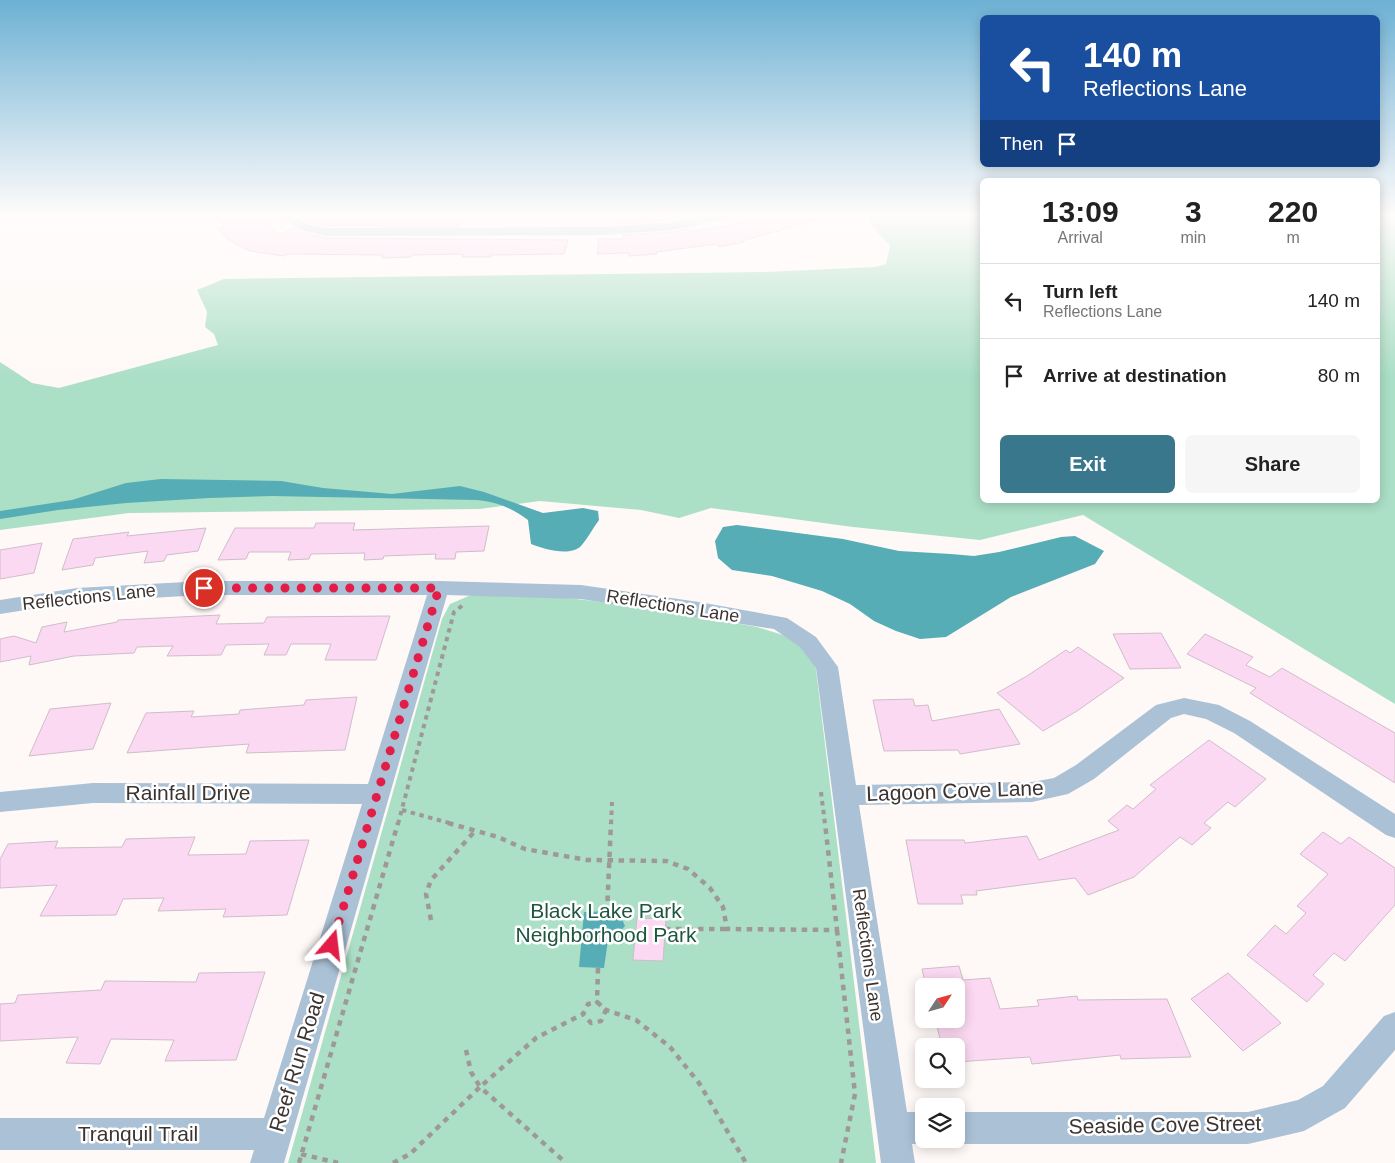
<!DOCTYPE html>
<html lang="en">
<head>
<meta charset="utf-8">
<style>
	:root { --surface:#fff; --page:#f6f6f6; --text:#222; --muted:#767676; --line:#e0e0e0; --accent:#38778c }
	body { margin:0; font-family:Arial,sans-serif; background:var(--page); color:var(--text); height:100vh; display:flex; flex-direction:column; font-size:19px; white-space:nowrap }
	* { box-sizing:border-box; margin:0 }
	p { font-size:16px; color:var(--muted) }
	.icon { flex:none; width:28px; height:28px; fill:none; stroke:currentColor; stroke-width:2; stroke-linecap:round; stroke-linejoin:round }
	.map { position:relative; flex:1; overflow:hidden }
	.side { position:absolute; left:980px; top:178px; width:400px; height:325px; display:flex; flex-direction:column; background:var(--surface); border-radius:8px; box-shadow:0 2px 12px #0003 }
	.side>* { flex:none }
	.top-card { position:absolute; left:980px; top:15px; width:400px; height:152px; border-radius:8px; box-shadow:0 2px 12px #0003; background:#1a4fa0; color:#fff; overflow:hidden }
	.needle { width:32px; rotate:54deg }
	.buttons { position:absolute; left:915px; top:978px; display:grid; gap:10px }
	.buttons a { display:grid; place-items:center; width:50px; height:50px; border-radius:8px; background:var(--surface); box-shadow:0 2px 12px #0003; font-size:25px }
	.pin { position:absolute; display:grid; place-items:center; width:42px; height:42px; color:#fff; margin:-21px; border:2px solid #fff; border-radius:50%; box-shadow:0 1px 5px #0007 }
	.me { position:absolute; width:55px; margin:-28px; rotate:17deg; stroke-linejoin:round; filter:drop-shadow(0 0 4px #0008) }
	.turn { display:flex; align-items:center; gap:18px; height:105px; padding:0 20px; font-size:22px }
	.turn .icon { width:65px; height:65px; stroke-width:2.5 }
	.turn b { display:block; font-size:35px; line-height:42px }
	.then { display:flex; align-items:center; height:48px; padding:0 20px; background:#0003; gap:10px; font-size:19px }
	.eta { display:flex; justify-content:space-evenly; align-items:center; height:85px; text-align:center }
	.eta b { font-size:30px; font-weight:800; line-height:35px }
	.button { display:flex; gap:10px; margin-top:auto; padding:10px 20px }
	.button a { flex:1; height:58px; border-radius:8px; background:var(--accent); color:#fff; font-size:20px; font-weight:800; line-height:58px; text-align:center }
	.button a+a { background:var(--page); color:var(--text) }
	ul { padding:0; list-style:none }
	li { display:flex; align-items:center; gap:15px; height:75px; padding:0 20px; border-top:1px solid var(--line) }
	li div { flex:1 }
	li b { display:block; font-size:19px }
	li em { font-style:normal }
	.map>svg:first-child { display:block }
	.green { fill:#abdfc6 }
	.water { fill:#56adb5 }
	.building { fill:#fcd9f2; stroke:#cfbdca }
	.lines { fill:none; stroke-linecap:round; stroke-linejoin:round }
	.path-far1 { stroke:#9f9996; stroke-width:4; stroke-dasharray:4.5 4.5; stroke-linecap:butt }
	.path { stroke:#9f9996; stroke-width:4.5; stroke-dasharray:5.5 5.5; stroke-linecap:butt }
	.street { fill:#abc1d6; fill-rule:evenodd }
	.route { stroke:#e11d48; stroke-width:9; stroke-dasharray:0 16.2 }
	.labels { text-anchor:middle; stroke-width:5; stroke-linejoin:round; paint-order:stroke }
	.street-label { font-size:18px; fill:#3c3431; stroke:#fff }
	.near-street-label { font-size:21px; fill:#3c3431; stroke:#fff }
	.near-park-label { font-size:21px; fill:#1f5640; stroke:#fff }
</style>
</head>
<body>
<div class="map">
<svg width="1395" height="1163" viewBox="0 0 1395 1163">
	<rect width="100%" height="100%" fill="#fef9f7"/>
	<path class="green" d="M867 215H982V500H1378V215H1395V704L1083 515 980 540 853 527 711 508 679 518 641 510 540 501 479 509 129 513 0 530V362L32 383 59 388 218 345 214 334 205 327 207 312 197 290 224 279 766 272 875 267 886 264 890 246 872 226Z
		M471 595 549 596 639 606 757 627 786 636 802 646 815 662 876 1163H288L442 619 450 604Z"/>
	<path class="water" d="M161 479 281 481 323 488 392 494 460 486 484 492 543 513 583 508 598 511 599 520C593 528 588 538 581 546 570 557 544 549 531 544L528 520C512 508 497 502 477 500L272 496 209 498 126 503 58 510 0 519V511L72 500 126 483Z
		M737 525 843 539 899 551 951 554 974 556 999 552 1061 537 1075 536 1104 551 1095 564 1011 597 946 637 920 639 896 631 874 621 850 604 822 591 772 576 732 570 718 558 715 541 723 527Z
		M615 911 622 919 625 926 615 937 608 940 604 968 579 967 584 912Z"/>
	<path class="building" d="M214 215H260L279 235 295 228 301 232 328 238 568 240 564 254 491 255V257H462L463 254 412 255 411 257 382 258 383 255 288 254 284 256 250 251 228 240 218 228 224 227Z
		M325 215H464L460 226H328L308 222Z
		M617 215H672L677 219 619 224Z
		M746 215H817V220L742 241 744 242 719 247 716 244 656 252 657 254 629 256 628 253 597 254 599 239H624L623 235 673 232 688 229 691 231 723 227 746 221Z
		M316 523H355L353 530 489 526 484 551 456 552 455 559H435L436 554 384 556 383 559 364 560 365 553 311 554 309 559 288 560 291 552H249L246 559 218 560 235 528H314Z
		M206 528 198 551 167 555 164 561 144 563 148 551 95 558 93 565 62 570 73 539 129 532 127 536Z
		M42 543 34 573 0 579V550Z
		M220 615 216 624 264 623 267 617 390 616 376 660H325L331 644H291L286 655H264L269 644 226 645 221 655 167 656 173 646 137 647 134 653 74 656 29 665 31 656 0 662V639L14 636 36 643 42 627 67 622 64 632 117 622 118 620Z
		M1161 633 1181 668 1130 669 1113 634Z
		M1205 634 1253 657 1246 665 1270 677 1282 668 1395 733V783L1250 693 1256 688 1187 654Z
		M1078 647 1124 678 1077 711 1043 731 997 693 1027 676 1066 650 1070 653Z
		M357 697 345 750 246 753 249 744 127 753 146 713 194 711 191 717 239 714 240 710 304 705 306 700Z
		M913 699 915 706 928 705 932 721 999 709 1020 744 960 754 958 750 884 751 873 700Z
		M111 703 93 749 29 756 50 709Z
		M1209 740 1266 779 1235 807 1228 802 1204 823 1211 828 1192 845 1180 837 1134 877 1088 895 1075 878 976 891 977 895H961L963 904H918L906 840H964L965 843 1027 836 1039 860 1119 830 1108 821 1127 805 1133 809 1156 789 1150 785Z
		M1323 832 1341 844 1349 837 1395 868V905L1345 961 1334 953 1313 975 1324 984 1307 1002 1247 955 1275 925 1286 934 1306 913 1297 906 1328 874 1300 854Z
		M195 837 188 855 246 854 250 841 309 840 287 915 223 917 226 909 158 911 164 898 123 899 116 915 40 916 57 885 0 888V859L8 844 58 841 55 848 122 847 126 839Z
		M637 918 666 919 663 961 633 960Z
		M959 966 963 980 990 978 1000 1009 1039 1006 1037 1000 1077 996 1078 1000 1167 999 1191 1057 1121 1059 1120 1055 1032 1064 1030 1057 956 1062V1046H942L935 1019H956V986H926L922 969Z
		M265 972 236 1060 165 1061 174 1040 111 1039 100 1064 66 1063 78 1037 0 1041V1004L15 1003 18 995 101 990 105 981 196 982 199 973Z
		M1228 973 1281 1023 1243 1051 1191 999Z"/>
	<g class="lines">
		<path class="path-far1" d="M821 792 825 824
			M402 810 453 824
			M398 824 454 612 463 605
			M611 824 612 802"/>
		<path class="path" d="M448 823 498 837 525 849 587 860 666 861 688 869 710 888 723 907 727 929 837 930 825 823
			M607 912 611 823
			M431 920 426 894 431 880 475 831
			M665 929H727
			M837 930 855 1094 841 1163
			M598 968 597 1002 606 1010 636 1020 670 1047 699 1083 746 1163
			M597 1002 606 1010 601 1021 591 1023 583 1014 588 1004Z
			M466 1050 471 1072 480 1087 536 1038 583 1014
			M301 1154 338 1163
			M299 1163 398 823
			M393 1163 410 1154 480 1087 566 1163"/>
		<path class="street" d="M279 215H292L309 225 328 228 603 227 673 222 710 215H734L728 218 673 230 603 235 328 236 301 230Z
			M204 581H439L581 585 699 602 787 618 816 637 838 667 856 785 1032 782 1054 778 1076 765 1156 705 1184 698 1219 705 1250 721 1395 814V838L1386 835 1234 733 1206 719 1184 714 1171 718 1094 779 1068 794 1032 802 859 805 907 1112H924V1139H936L924 1144H912L915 1163H881L816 668 800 647 774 629 581 599 447 595 284 1163H250L254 1150H0V1118H264L362 804 93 803 0 812V792L93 783 368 784 427 595H204L77 602 0 614V600L77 588Z
			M1395 1012V1050L1345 1108 1304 1131 1248 1144H956L944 1139H956V1112H1248L1298 1100 1323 1086 1384 1016Z"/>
	</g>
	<linearGradient id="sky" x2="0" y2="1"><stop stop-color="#6db1d4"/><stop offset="0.57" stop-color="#fffcfb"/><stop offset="1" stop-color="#fffcfb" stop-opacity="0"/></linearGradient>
	<rect width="1395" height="378" fill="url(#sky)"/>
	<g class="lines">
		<path class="route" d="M204 588H439L332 945"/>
	</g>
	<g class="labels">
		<g class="street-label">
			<text transform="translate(89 597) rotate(-6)" y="6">Reflections Lane</text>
			<text transform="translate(673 606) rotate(9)" y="6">Reflections Lane</text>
			<text transform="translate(868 955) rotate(82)" y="6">Reflections Lane</text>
		</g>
		<g class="near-street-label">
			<text transform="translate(955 791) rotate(-2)" y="7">Lagoon Cove Lane</text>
			<text x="188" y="800">Rainfall Drive</text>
			<text transform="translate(297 1062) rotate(-73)" y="7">Reef Run Road</text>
			<text transform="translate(1165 1125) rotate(-1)" y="7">Seaside Cove Street</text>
			<text x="138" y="1141">Tranquil Trail</text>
		</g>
		<g class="near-park-label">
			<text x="606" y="918">Black Lake Park<tspan x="606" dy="24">Neighborhood Park</tspan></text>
		</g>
	</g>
</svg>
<div class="buttons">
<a><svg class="needle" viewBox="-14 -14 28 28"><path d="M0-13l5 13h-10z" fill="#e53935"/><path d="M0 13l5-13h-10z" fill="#767676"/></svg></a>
<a><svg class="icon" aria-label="search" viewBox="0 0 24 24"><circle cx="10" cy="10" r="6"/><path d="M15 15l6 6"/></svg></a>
<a><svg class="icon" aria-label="layers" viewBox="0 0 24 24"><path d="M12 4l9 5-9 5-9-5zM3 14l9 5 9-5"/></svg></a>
</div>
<div class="pin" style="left:204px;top:588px;background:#d93025"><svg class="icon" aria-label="arrive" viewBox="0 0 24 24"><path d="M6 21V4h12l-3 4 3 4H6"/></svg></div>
<svg class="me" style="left:332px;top:945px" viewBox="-20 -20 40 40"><path d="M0-17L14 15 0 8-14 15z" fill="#e11d48" stroke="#fff" stroke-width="4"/></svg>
<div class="top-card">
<div class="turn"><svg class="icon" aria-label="left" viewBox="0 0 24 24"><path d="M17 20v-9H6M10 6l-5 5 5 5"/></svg><div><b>140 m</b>Reflections Lane</div></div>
<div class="then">Then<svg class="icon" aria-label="arrive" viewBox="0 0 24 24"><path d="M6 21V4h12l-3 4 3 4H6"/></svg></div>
</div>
<section class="side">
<div class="eta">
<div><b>13:09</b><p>Arrival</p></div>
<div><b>3</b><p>min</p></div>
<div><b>220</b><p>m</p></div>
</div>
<ul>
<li><svg class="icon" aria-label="left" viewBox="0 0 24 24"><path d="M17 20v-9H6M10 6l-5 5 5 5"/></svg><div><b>Turn left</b><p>Reflections Lane</p></div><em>140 m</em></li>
<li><svg class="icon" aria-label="arrive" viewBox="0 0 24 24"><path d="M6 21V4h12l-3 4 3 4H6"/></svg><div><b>Arrive at destination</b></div><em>80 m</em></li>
</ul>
<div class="button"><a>Exit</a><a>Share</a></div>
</section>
</div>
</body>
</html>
